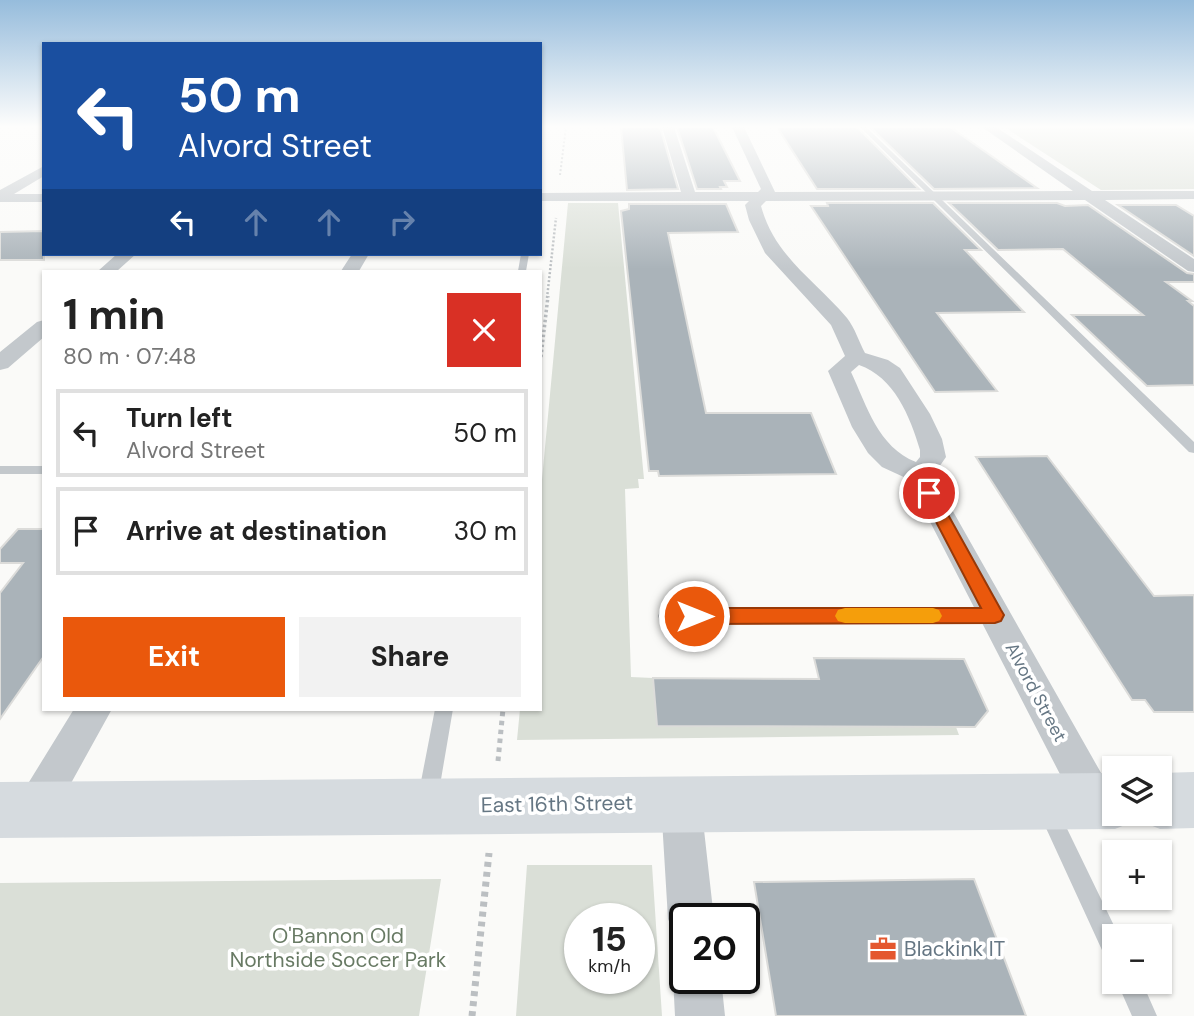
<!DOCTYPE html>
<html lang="en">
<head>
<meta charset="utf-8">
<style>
	:root { --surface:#fff; --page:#f2f2f2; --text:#222; --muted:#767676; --line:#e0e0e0; --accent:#ea580c }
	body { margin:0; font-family:"DM Sans",sans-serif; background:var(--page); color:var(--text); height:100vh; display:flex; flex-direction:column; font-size:26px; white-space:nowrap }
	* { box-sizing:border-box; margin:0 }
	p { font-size:23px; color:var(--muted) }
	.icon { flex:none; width:38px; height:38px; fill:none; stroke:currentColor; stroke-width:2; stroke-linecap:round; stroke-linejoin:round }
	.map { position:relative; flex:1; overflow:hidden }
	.drawer { position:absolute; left:42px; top:270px; width:500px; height:441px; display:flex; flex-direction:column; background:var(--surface); border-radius:0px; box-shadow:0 2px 5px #0004 }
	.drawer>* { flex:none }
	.banner { position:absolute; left:42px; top:42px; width:500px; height:214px; border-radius:0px; box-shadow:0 2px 5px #0004; background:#1a4fa0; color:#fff; overflow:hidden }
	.tools { position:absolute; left:1102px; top:756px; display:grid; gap:14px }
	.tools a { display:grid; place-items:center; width:70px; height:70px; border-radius:0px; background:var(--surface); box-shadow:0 2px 5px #0004; font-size:35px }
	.speed { position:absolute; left:564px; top:903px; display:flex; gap:14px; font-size:35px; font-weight:700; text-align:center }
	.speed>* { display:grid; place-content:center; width:91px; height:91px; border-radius:50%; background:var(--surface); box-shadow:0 2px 5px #0004; line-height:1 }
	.speed small { font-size:18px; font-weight:400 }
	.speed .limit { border:4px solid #111; border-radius:10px; background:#fff; color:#111 }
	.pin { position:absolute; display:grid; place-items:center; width:60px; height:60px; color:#fff; margin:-30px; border:4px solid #fff; border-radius:50%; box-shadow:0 2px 7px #0007 }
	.me { position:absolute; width:77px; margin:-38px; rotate:90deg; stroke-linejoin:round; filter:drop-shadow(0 0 5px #0008) }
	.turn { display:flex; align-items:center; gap:24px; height:147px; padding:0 21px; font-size:32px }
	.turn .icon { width:91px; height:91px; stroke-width:2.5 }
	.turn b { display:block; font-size:49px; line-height:60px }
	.lanes { display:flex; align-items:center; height:66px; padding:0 21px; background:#0003; justify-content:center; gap:35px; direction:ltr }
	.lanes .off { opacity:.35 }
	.round { display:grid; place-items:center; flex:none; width:74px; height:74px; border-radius:0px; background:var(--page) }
	.head { display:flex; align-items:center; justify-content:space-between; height:119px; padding:0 21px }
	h1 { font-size:42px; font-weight:700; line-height:52px }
	.button { display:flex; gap:14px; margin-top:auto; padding:14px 21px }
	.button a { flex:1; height:80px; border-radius:0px; background:var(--accent); color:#fff; font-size:28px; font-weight:700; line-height:80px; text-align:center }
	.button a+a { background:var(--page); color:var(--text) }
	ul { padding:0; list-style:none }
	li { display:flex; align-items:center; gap:21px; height:88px; margin:0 14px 10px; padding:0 7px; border:4px solid var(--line); border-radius:0px }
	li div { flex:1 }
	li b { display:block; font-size:26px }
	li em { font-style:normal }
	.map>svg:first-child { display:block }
	.green { fill:#dadfd7; fill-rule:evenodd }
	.building { fill:#aab3b9; stroke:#dcdcda; stroke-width:2 }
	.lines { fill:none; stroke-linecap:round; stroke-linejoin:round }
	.path-far4 { stroke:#bbbfc2; stroke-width:2; stroke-dasharray:2 2; stroke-linecap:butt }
	.path-far3 { stroke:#bbbfc2; stroke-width:2.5; stroke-dasharray:2 2; stroke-linecap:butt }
	.path-far2 { stroke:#bbbfc2; stroke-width:3.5; stroke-dasharray:2.5 2.5; stroke-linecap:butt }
	.path-far1 { stroke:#bbbfc2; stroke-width:5; stroke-dasharray:4.5 4.5; stroke-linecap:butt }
	.path { stroke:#bbbfc2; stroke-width:7; stroke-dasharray:5 5; stroke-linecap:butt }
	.service { fill:#c3c8cc; fill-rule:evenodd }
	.minor { fill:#c3c8cc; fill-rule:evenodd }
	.secondary { fill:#d6dbdf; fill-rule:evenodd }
	.route { fill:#ea580c; stroke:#983908; stroke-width:2 }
	.slow { fill:#f59e0b }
	.labels { text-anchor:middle; stroke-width:7; stroke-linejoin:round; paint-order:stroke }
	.street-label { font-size:18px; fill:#657683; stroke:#fff }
	.near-street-label { font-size:21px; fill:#657683; stroke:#fff }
	.near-park-label { font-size:21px; fill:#687a64; stroke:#fff }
	.near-poi-label { font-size:21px; fill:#657683; stroke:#fff; text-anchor:start }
</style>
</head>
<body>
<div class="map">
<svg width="1194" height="1016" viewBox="0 0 1194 1016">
	<rect width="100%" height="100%" fill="#fafaf8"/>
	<path class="green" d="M1004 127H1194V189L1101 190Z
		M568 203H618L644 479H638L639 488 625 489 631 677 653 678 657 726 956 727 959 735 517 740 520 709H541V490Z
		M527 865H652L662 1016H516ZM579 919H639V978H579Z
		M441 879 419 1016H0V883Z"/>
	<path class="building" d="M621 127H660L678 189 627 190Z
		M677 127H713L740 181H724L727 187H720L721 189H697Z
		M777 127H857L919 189H817Z
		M870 127H950L1037 188 934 189Z
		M827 203H933L981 250H965L1024 312 937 313 997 391 935 392 811 206H828Z
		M949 203H1057L1065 206 1088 205 1187 273 1194 274V282H1166L1192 301H1188L1194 306V385L1147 386 1072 315H1143L1063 249 998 250Z
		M629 204H726L738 232 668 233 706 413H811L836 474 659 476 658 471H649L621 211 629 209Z
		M1118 205H1176L1194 216V256Z
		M44 231V260H0V232Z
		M1047 456 1154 596 1194 595V712H1154L1145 700H1132L976 457Z
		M18 529H44V656L0 719V593L23 563H0V549Z
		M814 658 964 659 988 711 975 727 657 726 653 678 819 679Z
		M974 879 1026 1016H776L754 882Z"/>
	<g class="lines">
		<path class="path-far4" d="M560 175 566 127"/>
		<path class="path-far3" d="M547 298 556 218"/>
		<path class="path-far2" d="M541 357 548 296"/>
		<path class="path-far1" d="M498 761 503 709"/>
		<path class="path" d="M472 1016 489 853"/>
		<path class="service" d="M860 127H866L1194 442V453L1189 452Z
			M521 254H529L526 271H518Z
			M0 466H44V474H0Z
			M995 608 1001 610 1003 615 1001 620 995 622 666 623 660 621 658 616 660 611 666 609Z
			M435 709H453L438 797 435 804 428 807 421 804 418 797Z
			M1050 805 1057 808 1119 936H1115V965L1107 961 1040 815 1043 808Z
			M1117 982H1142L1157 1016H1132Z"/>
		<path class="minor" d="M662 127H674L695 192H758L761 189 732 127H744L775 192 1073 191 982 127H996L1092 191H1194V199L1105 200 1194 259V272L1188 271 1085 200 766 201 761 206C775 257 815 280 847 318 855 328 859 342 865 353L888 360 900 368 930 414 942 439 946 457 933 476 1109 787 1115 800 1109 815 1095 821 1081 815 908 479 882 467 868 453 852 427 828 371 845 356 831 325 765 253 749 220 745 205 749 201H541V193L681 192ZM859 365C894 377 910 416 920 450V457L916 462C878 447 867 406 851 372Z
			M44 166V176L14 194H44V202H0V190Z
			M117 254H136L117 271H98Z
			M352 254H369L359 271H341Z
			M44 320V337L8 368 0 370V352L37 322Z
			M74 709H112L49 823 35 829 21 823 15 809 21 795Z
			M681 783 695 789 701 803 714 919H684V939L675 935 668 919 661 803 667 789Z
			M684 959V978H721L725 1016H675L673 978 680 961Z"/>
		<path class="secondary" d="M1194 772V828L1160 829 1140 821 1138 814 1135 821 1115 829 0 838V782L1115 773V814H1160V773Z"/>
	</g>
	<linearGradient id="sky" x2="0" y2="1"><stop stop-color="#96bcdc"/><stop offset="0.47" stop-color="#fdfdfc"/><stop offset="1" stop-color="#fdfdfc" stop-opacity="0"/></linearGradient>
	<rect width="1194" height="269" fill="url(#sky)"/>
	<path class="route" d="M929 487 936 493 1001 610 1004 615 1001 621 995 623 694 624 687 621 684 616 687 611 694 608H981L921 493Z"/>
	<path class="slow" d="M845 608H933L939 610 942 616 939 621 933 623H845L838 621 835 616 838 610Z"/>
	<defs>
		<g id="office-bare" transform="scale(2.1)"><path d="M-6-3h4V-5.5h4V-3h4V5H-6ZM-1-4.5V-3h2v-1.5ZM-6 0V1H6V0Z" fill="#e4572e" stroke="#fff" stroke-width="2.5" paint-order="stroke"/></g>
	</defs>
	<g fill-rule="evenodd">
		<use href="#office-bare" x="883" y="949"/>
	</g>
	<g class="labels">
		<g class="street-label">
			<text transform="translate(1036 692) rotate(62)" y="6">Alvord Street</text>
		</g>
		<g class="near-street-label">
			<text transform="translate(557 804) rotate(-1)" y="7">East 16th Street</text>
		</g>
		<g class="near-park-label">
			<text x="338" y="943">O'Bannon Old<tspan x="338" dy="24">Northside Soccer Park</tspan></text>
		</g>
		<g class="near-poi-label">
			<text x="904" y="956">Blackink IT</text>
		</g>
	</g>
</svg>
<div class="tools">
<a><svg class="icon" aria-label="layers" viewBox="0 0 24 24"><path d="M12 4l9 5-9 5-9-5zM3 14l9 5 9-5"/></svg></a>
<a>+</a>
<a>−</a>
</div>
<div class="speed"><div>15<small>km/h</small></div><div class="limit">20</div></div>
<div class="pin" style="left:929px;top:493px;background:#d93025"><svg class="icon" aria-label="arrive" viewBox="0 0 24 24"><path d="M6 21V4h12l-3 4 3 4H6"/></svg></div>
<svg class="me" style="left:694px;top:616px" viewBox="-20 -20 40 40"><circle r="17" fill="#ea580c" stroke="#fff" stroke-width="3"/><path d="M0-11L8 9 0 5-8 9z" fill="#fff"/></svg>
<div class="banner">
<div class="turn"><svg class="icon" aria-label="left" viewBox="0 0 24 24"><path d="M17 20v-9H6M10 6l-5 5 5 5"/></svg><div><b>50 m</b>Alvord Street</div></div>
<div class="lanes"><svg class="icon" aria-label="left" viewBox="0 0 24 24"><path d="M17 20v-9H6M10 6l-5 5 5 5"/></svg><svg class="icon off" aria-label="ahead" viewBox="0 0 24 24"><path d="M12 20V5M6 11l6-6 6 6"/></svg><svg class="icon off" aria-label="ahead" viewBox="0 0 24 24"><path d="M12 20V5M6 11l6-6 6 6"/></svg><svg class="icon off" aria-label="right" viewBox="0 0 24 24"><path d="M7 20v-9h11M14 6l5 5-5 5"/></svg></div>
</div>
<section class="drawer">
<div class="head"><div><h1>1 min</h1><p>80 m · 07:48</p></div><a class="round" style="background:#d93025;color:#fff"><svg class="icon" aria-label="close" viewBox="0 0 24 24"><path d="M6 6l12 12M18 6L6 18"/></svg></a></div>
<ul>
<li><svg class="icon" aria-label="left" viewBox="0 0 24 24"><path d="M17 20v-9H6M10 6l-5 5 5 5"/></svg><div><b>Turn left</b><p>Alvord Street</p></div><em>50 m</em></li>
<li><svg class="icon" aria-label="arrive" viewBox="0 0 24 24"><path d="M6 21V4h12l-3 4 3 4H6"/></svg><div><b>Arrive at destination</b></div><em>30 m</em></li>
</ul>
<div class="button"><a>Exit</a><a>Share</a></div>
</section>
</div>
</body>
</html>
